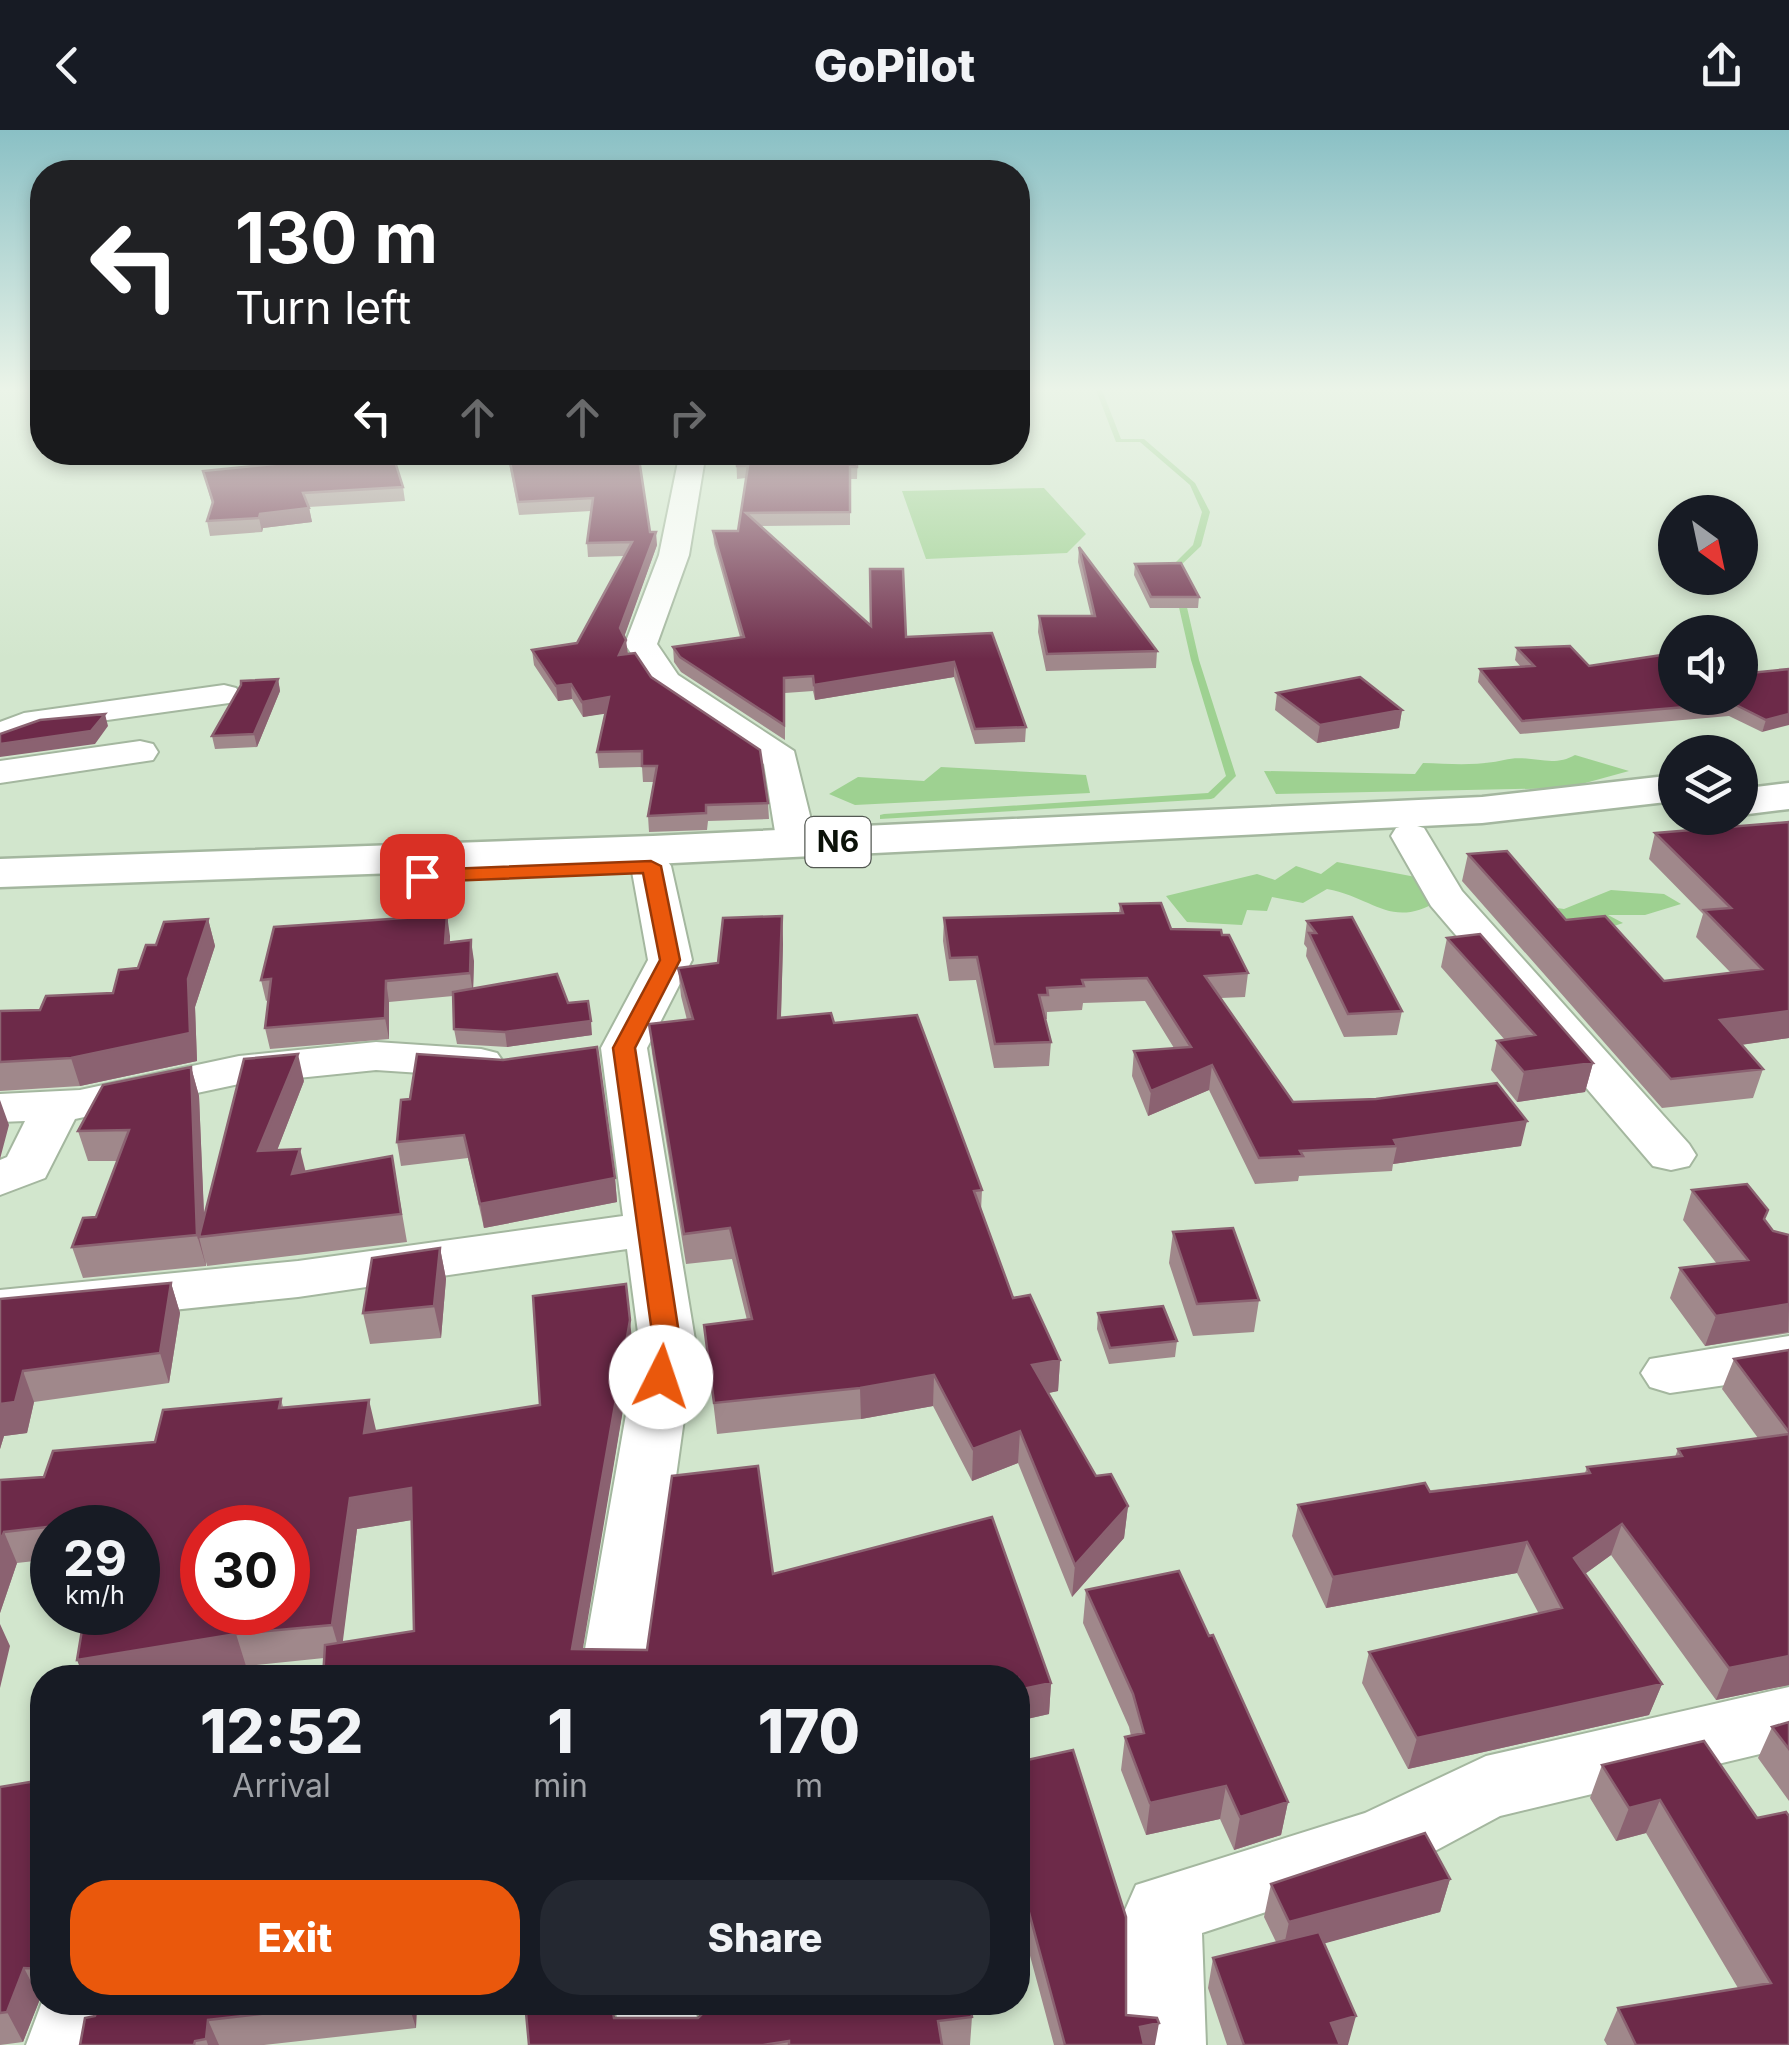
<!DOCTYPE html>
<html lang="en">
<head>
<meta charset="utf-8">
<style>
	:root { --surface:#171b24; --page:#242831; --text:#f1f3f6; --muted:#9ea1a6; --accent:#ea580c }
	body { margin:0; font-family:Inter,sans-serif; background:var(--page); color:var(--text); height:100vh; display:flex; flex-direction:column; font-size:38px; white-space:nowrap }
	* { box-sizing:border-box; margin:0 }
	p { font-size:32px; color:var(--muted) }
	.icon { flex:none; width:55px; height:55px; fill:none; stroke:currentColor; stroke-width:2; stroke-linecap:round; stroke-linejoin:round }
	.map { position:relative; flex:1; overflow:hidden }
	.sheet { position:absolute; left:30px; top:1535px; width:1000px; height:350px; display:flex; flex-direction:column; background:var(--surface); border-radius:40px; box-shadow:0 5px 15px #0003 }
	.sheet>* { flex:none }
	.hud { position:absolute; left:30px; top:30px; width:1000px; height:305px; border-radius:40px; box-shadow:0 5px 15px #0003; background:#202124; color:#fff; overflow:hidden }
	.needle { width:65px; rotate:147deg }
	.buttons { position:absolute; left:1658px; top:365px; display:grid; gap:20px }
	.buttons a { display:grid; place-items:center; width:100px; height:100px; border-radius:50%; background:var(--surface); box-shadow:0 5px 15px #0003; font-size:50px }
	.speed { position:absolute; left:30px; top:1375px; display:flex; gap:20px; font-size:50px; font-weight:700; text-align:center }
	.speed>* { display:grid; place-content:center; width:130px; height:130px; border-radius:50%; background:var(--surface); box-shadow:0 5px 15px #0003; line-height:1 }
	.speed small { font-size:25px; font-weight:400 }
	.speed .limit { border:15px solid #d22; background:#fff; color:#111 }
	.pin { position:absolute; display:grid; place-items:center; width:85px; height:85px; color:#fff; margin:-42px; border-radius:20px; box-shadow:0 5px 15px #0006 }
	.me { position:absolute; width:110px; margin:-55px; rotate:4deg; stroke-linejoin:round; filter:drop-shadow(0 0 8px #0008) }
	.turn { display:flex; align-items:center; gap:35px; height:210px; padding:0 40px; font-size:45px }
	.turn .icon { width:130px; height:130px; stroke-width:2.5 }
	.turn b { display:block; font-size:70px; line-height:85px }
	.lanes { display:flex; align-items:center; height:95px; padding:0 40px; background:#0003; justify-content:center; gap:50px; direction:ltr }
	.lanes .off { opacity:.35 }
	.eta { display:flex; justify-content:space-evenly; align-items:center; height:170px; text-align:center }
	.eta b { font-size:60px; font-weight:800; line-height:70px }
	.action { display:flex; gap:20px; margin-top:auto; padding:20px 40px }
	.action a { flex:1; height:115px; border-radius:40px; background:var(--accent); color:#fff; font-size:40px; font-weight:800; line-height:115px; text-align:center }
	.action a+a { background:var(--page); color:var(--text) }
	header { display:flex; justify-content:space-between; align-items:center; height:130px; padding:0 40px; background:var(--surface); font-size:45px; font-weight:800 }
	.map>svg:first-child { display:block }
	.water { fill:#9ed191 }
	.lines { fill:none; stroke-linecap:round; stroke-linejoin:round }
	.stream { fill:#9ed191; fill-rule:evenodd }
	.street-casing { stroke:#a4b79f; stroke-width:4 }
	.highway-casing { stroke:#a4b79f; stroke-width:5 }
	.street { fill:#fff; fill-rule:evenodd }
	.highway { fill:#fff; fill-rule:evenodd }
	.wall { fill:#a0888b; fill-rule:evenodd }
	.shaded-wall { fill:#8b6271 }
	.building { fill:#6d2a49; stroke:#8b6271; stroke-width:2.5; fill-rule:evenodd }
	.route { fill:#ea580c; stroke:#983908; stroke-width:2.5 }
	.labels { text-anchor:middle; stroke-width:10; stroke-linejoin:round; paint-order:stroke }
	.shield { fill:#fff; stroke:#545953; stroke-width:2.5 }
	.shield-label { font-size:30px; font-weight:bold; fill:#0b1209 }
</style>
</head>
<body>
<header><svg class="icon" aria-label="back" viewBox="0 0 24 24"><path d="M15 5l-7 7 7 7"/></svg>GoPilot<svg class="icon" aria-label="share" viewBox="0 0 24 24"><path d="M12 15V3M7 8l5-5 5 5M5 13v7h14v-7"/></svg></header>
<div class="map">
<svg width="1789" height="1915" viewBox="0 0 1789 1915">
	<rect width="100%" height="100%" fill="#d2e6cd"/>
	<path class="water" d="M1044 358 1086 404 1067 423 926 429 902 361Z
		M1575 625 1629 641 1567 658 1276 664 1264 641 1415 644 1423 633C1452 634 1477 636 1504 630 1529 623 1551 639 1575 625Z
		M941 637 1086 645 1090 663 855 675 829 664 858 647 924 651Z
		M1337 732 1421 748 1440 770C1391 800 1375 768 1327 759L1303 773 1272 767 1267 781 1247 780 1242 795 1187 792 1166 766 1257 744 1275 750 1296 736 1321 744Z
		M1611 760 1664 764 1681 774 1645 785H1608L1623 793C1588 806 1561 790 1531 774L1564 779Z"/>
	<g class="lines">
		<path class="stream" d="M1096 260H1102L1121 309H1144L1195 353 1210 382 1201 416 1178 438 1199 530 1236 646 1214 668 1211 669 880 689V685L884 684 1208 663 1226 646 1191 530 1170 438 1193 415 1202 382 1190 355 1140 312H1116Z"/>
		<g class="street-casing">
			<path id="street" d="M680 322H706L689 425 657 514 678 545 794 621 817 714 811 722H783L777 714 764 634 654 559 625 514 659 425Z
				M224 555 236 558 241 565 236 572 43 599 0 616V592L24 583Z
				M140 611 153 614 158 622 153 630 0 653V631Z
				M1410 694 1424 698 1462 761 1689 1014 1696 1025 1689 1036 1671 1040 1653 1036 1431 776 1391 706 1396 698Z
				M651 724 665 728 671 736 692 830 647 918 695 1210 648 1548H580L639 1210 627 1119 298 1167 0 1198V1160L298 1131 623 1086 601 918 648 830 631 736 637 728Z
				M376 912 481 919 497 923 504 933 497 943 481 947 376 940 239 954 75 989 45 1048 0 1065V1030L7 1027 25 991 0 992V964L80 960 239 926Z
				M1789 1206V1246L1670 1263 1650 1257 1641 1243 1650 1229Z
				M1789 1557V1617L1500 1686 1407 1736 1202 1803 1206 1915H1126L1125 1780 1136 1755 1365 1683 1486 1626Z
				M42 1872H121L106 1915H26Z
				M614 1872H694L702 1915H622Z"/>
		</g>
		<g class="highway-casing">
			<path id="highway" d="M1675 645V671L1482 693 653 734 0 757V729L653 706 1482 667Z
				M1789 653V679L1740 685V659Z"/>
		</g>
		<use href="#street" class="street"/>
		<use href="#highway" class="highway"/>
	</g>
	<path class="wall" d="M479 322H656V331L639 332 650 402 657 415 624 506 628 524 768 673 769 689 708 691 707 700 649 702 648 686 654 652H643L642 637 599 638 597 622 605 583 583 587 572 569 558 571 534 535 532 520 577 513 624 426 588 427 587 413 591 381 519 385 507 323 481 326Z
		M736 322H858L857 349H850V395L760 396 871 496 906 507 992 503 1026 597 1025 612 975 614 954 547 815 570 813 561 785 563V610L681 542 674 532 673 517 740 507 714 414 713 401H738L746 348 737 349Z
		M203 341 403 357 405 371 309 377 312 392 263 398 262 402 210 406 207 391 212 374Z
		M1079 417 1157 521 1156 538 1046 541 1038 502 1039 486H1091L1078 432Z
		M1135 434 1199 467 1198 478H1150L1134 445Z
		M1517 518 1589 536 1750 543 1789 539 1762 602 1729 586 1520 604 1478 552 1480 539 1521 537 1515 530Z
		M278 549 280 561 257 617 215 619 212 606Z
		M1277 563 1402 580 1399 598 1317 613 1275 580Z
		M1789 692V908L1741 915 1763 939 1753 968 1662 978 1462 751 1468 724 1566 790 1664 851 1731 843 1696 807 1703 784 1649 729 1655 703Z
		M1120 774 1171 799 1222 805 1248 843 1245 867 1221 868 1293 972 1521 1016 1393 1034 1392 1041 1299 1046 1298 1051 1255 1054 1209 960 1148 986 1132 946 1134 921 1174 918 1145 871 1083 873 1082 880 1047 882V889H1045L1051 912 1049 936 994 938 976 850 949 851 943 811 944 788 1119 783Z
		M782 786 783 814 781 888 834 893 982 1060 981 1081 1013 1168 1060 1230 1058 1261 1048 1263 1096 1346 1128 1376 1124 1408 1072 1467 1018 1333 972 1351 933 1276 861 1289 717 1304 704 1195 747 1190 732 1129 686 1134 652 923 649 894 687 890 681 866 678 838 718 833Z
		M208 789 215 816 195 877 197 931 80 956 0 961V881L40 880 113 863 138 838 156 815Z
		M1307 791 1402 881 1397 905 1344 907 1306 826 1307 818 1304 814Z
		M450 806V812L474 831 473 858 568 873 592 905 507 917 457 914 454 899 453 866 389 872V909L270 919 265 898 268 870 266 871 261 850Z
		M1447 808 1593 933 1585 962 1517 972 1491 940 1497 911 1505 910 1441 837Z
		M191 937 199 966 204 1088 304 951 277 1020 306 1042 397 1054 407 1112 207 1136 206 1132V1136L83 1148 72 1117 96 1087 117 1031H88L78 1001Z
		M401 970 615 1048 617 1072 484 1098 468 1028 401 1036 397 1012Z
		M1692 1060 1765 1090 1773 1101 1789 1105V1203L1705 1216 1670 1168 1680 1138 1717 1134 1683 1090Z
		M1173 1102 1259 1170 1254 1202 1193 1206 1169 1133Z
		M440 1118 446 1149 441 1208 370 1214 363 1183Z
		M171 1153 180 1183 169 1253 34 1272 27 1303 4 1306 0 1319V1169Z
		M1098 1183 1177 1211 1175 1227 1109 1234 1097 1199Z
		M633 1220 582 1519 647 1520 773 1444 1051 1553 1049 1584 1018 1591V1548L324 1528 246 1536 138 1398H52V1429L17 1433 0 1483V1350L44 1347 281 1269 283 1277 376 1301 540 1275ZM412 1390 414 1501 342 1512 357 1399Z
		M1789 1220V1555L1716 1570 1611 1425 1585 1444 1662 1554 1649 1585 1408 1639 1362 1553 1369 1522 1539 1484 1517 1443 1326 1478 1292 1406 1298 1375 1585 1343 1587 1337 1675 1327 1678 1319 1758 1308 1722 1259 1734 1229Z
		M1086 1460 1288 1672 1281 1705 1234 1720 1220 1689 1146 1705 1121 1640 1125 1607 1131 1606 1129 1597 1083 1493Z
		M1789 1592V1671L1758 1628 1772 1597Z
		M1704 1611 1789 1915H1607L1604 1910 1618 1878 1738 1858 1646 1703 1616 1711 1590 1668 1602 1635Z
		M1018 1632 1126 1885 1155 1915H1054L1018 1781Z
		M42 1650V1869H40L23 1912 0 1915V1657Z
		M1450 1749 1440 1782 1324 1813 1348 1915H1227L1208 1858 1213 1828 1276 1812 1264 1787 1271 1754Z
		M99 1872H417L416 1898 264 1915H80L95 1886Z
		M699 1872H970L972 1887 970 1915H529L614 1888H698L700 1886Z"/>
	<path class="shaded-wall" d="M481 322H507V323L481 326Z
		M309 378 312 392 263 398 262 402 259 388 260 384Z
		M656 402 657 415 622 513 620 498Z
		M626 510 628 525H619Z
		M954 532V547L815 570 814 555Z
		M278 549 280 561 257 617 254 604Z
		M571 554 572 569 558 571 556 556Z
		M609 567 610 583 583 587 582 572Z
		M1402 580 1399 598 1317 613 1320 595Z
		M105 584 108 596 95 614 0 627V614Z
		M1789 584V595L1762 602 1766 590Z
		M447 785 450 806 449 833 445 813Z
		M782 786 783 814 780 917 778 888Z
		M208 789 215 816 195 877 197 931 80 956 71 928 188 849Z
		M471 810 474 831 473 864 470 843Z
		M386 851 389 872V909L385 888Z
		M1789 881V908L1711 919 1720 890Z
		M591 891 592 905 507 917 505 902Z
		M298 924 304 951 266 1049 258 1021Z
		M1593 933 1585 962 1517 972 1524 942Z
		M1212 935 1209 960 1148 986 1151 961Z
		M191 937 199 966 205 1107H199L206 1136 197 1105Z
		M0 970 9 995 0 1029Z
		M1527 991 1521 1016 1393 1034 1397 1016 1394 1010Z
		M300 1019 307 1047 292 1044Z
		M615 1048 617 1072 484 1098 480 1074Z
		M440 1118 446 1149 441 1208 434 1176Z
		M171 1153 180 1183 169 1253 160 1223Z
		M1789 1174 1788 1202 1705 1216 1716 1186Z
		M630 1190 633 1220 578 1548 572 1519Z
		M1060 1230 1058 1261 1030 1267 1032 1235Z
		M23 1241 34 1272 27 1303 4 1306 0 1319V1274Z
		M934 1245 933 1276 861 1289 860 1258Z
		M369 1270 376 1300 372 1334 364 1303Z
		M1020 1301 1018 1333 972 1351 973 1319Z
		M411 1358 418 1389 357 1399 341 1526 332 1495 350 1368Z
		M1128 1376 1124 1408 1072 1467 1075 1435Z
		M1622 1394 1611 1425 1564 1459 1574 1428Z
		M4 1402 17 1433 0 1483V1412Z
		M1527 1412 1517 1443 1326 1478 1333 1447Z
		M0 1494 10 1516 0 1558Z
		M236 1504 246 1536 174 1548H84L77 1530Z
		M1789 1526V1555L1716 1570 1729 1538Z
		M1051 1553 1049 1584 1018 1591V1560Z
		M1662 1554 1649 1585 1408 1639 1417 1608Z
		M1226 1656 1220 1689 1146 1705 1150 1673Z
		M1660 1670 1646 1703 1616 1711 1629 1678Z
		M1288 1672 1281 1705 1234 1720 1240 1687Z
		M1450 1749 1440 1782 1282 1825 1289 1792Z
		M24 1838 40 1869 23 1912 7 1882Z
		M408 1872H417L416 1898Z
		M1356 1886 1348 1915H1325L1331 1893Z
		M208 1890 219 1915H208L206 1909Z
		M1159 1893 1155 1915H1137L1140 1897Z"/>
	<path class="building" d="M392 322 403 357 303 363 309 378 260 384 259 388 207 391 213 372 203 341Z
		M508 322H638L650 402H656L620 498 626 510 619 525 635 523 651 547 760 620 768 673 706 675V683L648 686 657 636H642V621L597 622 609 567 582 572 571 554 556 556 532 520 577 513 632 412 587 413 593 368 518 372Z
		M736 322H857V337H850V382L746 383 871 496 870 439H903L906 507 992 503 1026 597 975 599 954 532 814 555 813 546 784 548V595L680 527 673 517 744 507 713 401H738L748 336H737Z
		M1079 417 1157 521 1047 524 1039 486H1095Z
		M1181 433 1199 467H1151L1135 434Z
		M1570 516 1589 536 1675 523V568H1740V537L1750 543 1789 539V584L1766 590 1732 573 1522 591 1480 539 1534 536 1517 518Z
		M1360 547 1402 580 1320 595 1277 563Z
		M278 549 254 604 212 606 241 555V551Z
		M105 584 91 601 0 614V604L40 590Z
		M1789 692V881L1720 890 1763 939 1671 949 1468 724 1507 721 1566 790 1605 786 1664 851 1762 839 1704 780 1731 778 1655 703Z
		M1161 773 1171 799 1221 800 1222 805H1229L1248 843 1205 846 1293 972 1376 969 1497 953 1527 991 1394 1010 1397 1016 1300 1021 1303 1026 1259 1028 1212 935 1151 961 1134 921 1191 917 1147 848 1082 850 1084 856 1047 858 1048 865H1039L1051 912 995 914 977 827 950 828 944 788 1123 783 1120 774Z
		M447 785 445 813 471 810 470 843 386 851 385 888 265 898 271 849 261 850 274 797Z
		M782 786 778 888 831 883 834 893 917 885 982 1060 974 1061 1013 1168 1030 1165 1060 1230 1032 1235 1096 1346 1111 1344 1128 1376 1075 1435 1020 1301 973 1319 934 1245 860 1258 714 1273 704 1195 752 1189 730 1098 684 1104 649 894 693 889 678 838 718 833 723 788Z
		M1352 787 1402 881 1348 884 1309 803H1316L1307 791Z
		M208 789 188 849 190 903 71 928 0 932V881L40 880 46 866 113 863 119 840 138 838 146 815H156L164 792Z
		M1480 804 1593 933 1524 942 1497 911 1535 905 1447 808Z
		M557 844 568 873 588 871 591 891 505 902 454 899 453 862Z
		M597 917 615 1048 480 1074 464 1005 397 1012 401 970 410 969 417 924 503 930Z
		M298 924 258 1021 300 1019 292 1044 392 1026 401 1084 199 1107 244 929Z
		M191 937 197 1105 72 1117 83 1088 96 1087 129 1000 78 1001 103 955Z
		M1747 1054 1768 1080 1764 1089 1773 1101 1789 1105V1174L1716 1186 1680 1138 1748 1130 1692 1060Z
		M1233 1098 1259 1170 1197 1174 1173 1102Z
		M440 1118 434 1176 363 1183 372 1128Z
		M171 1153 160 1223 23 1241 15 1272 0 1274V1169Z
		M626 1154 630 1190 572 1519 647 1520 672 1346 758 1336 773 1444 992 1387 1051 1553 1018 1560V1548H323L325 1515 414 1501 411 1358 350 1368 332 1495 236 1504 77 1530 85 1482H138V1398H98L99 1391 4 1402 0 1412V1350L44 1347 53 1321 155 1312 163 1280 281 1269 279 1278 369 1270 364 1303 540 1275 533 1166ZM202 1398H288V1482H202Z
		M1163 1176 1177 1211 1110 1218 1098 1183Z
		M1789 1220V1302L1734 1229Z
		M1789 1304V1526L1729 1538 1622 1394 1574 1428 1662 1554 1417 1608 1369 1522 1562 1478 1527 1412 1333 1447 1298 1375 1425 1353 1430 1362 1590 1343 1587 1337 1682 1326 1678 1319Z
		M1179 1441 1209 1506 1213 1505 1288 1672 1240 1687 1226 1656 1150 1673 1125 1607 1144 1603 1133 1564 1086 1460Z
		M1789 1592V1619L1772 1597Z
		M1704 1611 1757 1688 1786 1682 1789 1686V1915H1636L1618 1878 1771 1853 1660 1670 1629 1678 1602 1635Z
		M1073 1620 1126 1787V1885L1157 1888 1159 1893 1140 1897 1144 1915H1065L1018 1742V1632Z
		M42 1650V1839L24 1838 7 1882 0 1883V1657Z
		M1425 1703 1450 1749 1289 1792 1271 1754Z
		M1319 1802 1356 1886 1331 1893 1340 1915H1244L1213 1828Z
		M99 1872H362L208 1890 206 1909 195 1911 194 1915H80L85 1888 95 1886Z
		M525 1872H611L614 1888H698L702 1884 700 1872H970L972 1887 938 1891 942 1915H789V1911L763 1915H529Z"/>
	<linearGradient id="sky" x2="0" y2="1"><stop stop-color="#8ac0c5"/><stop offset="0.49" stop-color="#ebf4e8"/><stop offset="1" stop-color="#ebf4e8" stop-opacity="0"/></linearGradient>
	<rect width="1789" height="529" fill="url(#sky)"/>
	<path class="route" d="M651 731 661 736 680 830 635 918 680 1210 675 1247 661 1257 647 1247 653 1210 613 918 660 830 643 743 422 752 412 746 422 740Z"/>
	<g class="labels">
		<rect class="shield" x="805.5" y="687" width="65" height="50" rx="8"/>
		<g class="shield-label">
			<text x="838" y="722">N6</text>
		</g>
	</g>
</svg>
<div class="buttons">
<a><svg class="needle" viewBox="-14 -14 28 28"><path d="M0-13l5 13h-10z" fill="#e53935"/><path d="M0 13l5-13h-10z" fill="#9ea1a6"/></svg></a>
<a><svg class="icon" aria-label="sound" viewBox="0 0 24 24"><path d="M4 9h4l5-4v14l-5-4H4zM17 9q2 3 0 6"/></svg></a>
<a><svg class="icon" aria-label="layers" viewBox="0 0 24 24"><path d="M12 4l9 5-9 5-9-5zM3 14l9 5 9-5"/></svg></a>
</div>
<div class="speed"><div>29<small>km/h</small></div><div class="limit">30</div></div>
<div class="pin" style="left:422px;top:746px;background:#d93025"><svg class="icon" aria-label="arrive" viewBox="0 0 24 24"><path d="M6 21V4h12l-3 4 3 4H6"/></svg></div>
<svg class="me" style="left:661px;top:1247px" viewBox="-20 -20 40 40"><circle r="19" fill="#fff"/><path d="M0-13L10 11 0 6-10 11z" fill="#ea580c"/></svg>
<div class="hud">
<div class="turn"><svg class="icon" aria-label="left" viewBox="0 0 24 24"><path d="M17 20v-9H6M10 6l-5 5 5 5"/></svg><div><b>130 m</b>Turn left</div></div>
<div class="lanes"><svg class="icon" aria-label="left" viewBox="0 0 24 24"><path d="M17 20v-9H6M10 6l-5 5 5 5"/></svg><svg class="icon off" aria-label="ahead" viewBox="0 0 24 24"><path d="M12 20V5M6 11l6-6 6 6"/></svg><svg class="icon off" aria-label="ahead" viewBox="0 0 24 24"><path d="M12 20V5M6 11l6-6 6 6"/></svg><svg class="icon off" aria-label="right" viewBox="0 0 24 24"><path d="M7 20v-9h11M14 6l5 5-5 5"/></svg></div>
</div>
<section class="sheet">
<div class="eta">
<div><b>12:52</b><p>Arrival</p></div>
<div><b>1</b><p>min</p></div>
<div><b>170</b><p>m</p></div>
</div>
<div class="action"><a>Exit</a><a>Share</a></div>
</section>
</div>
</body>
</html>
